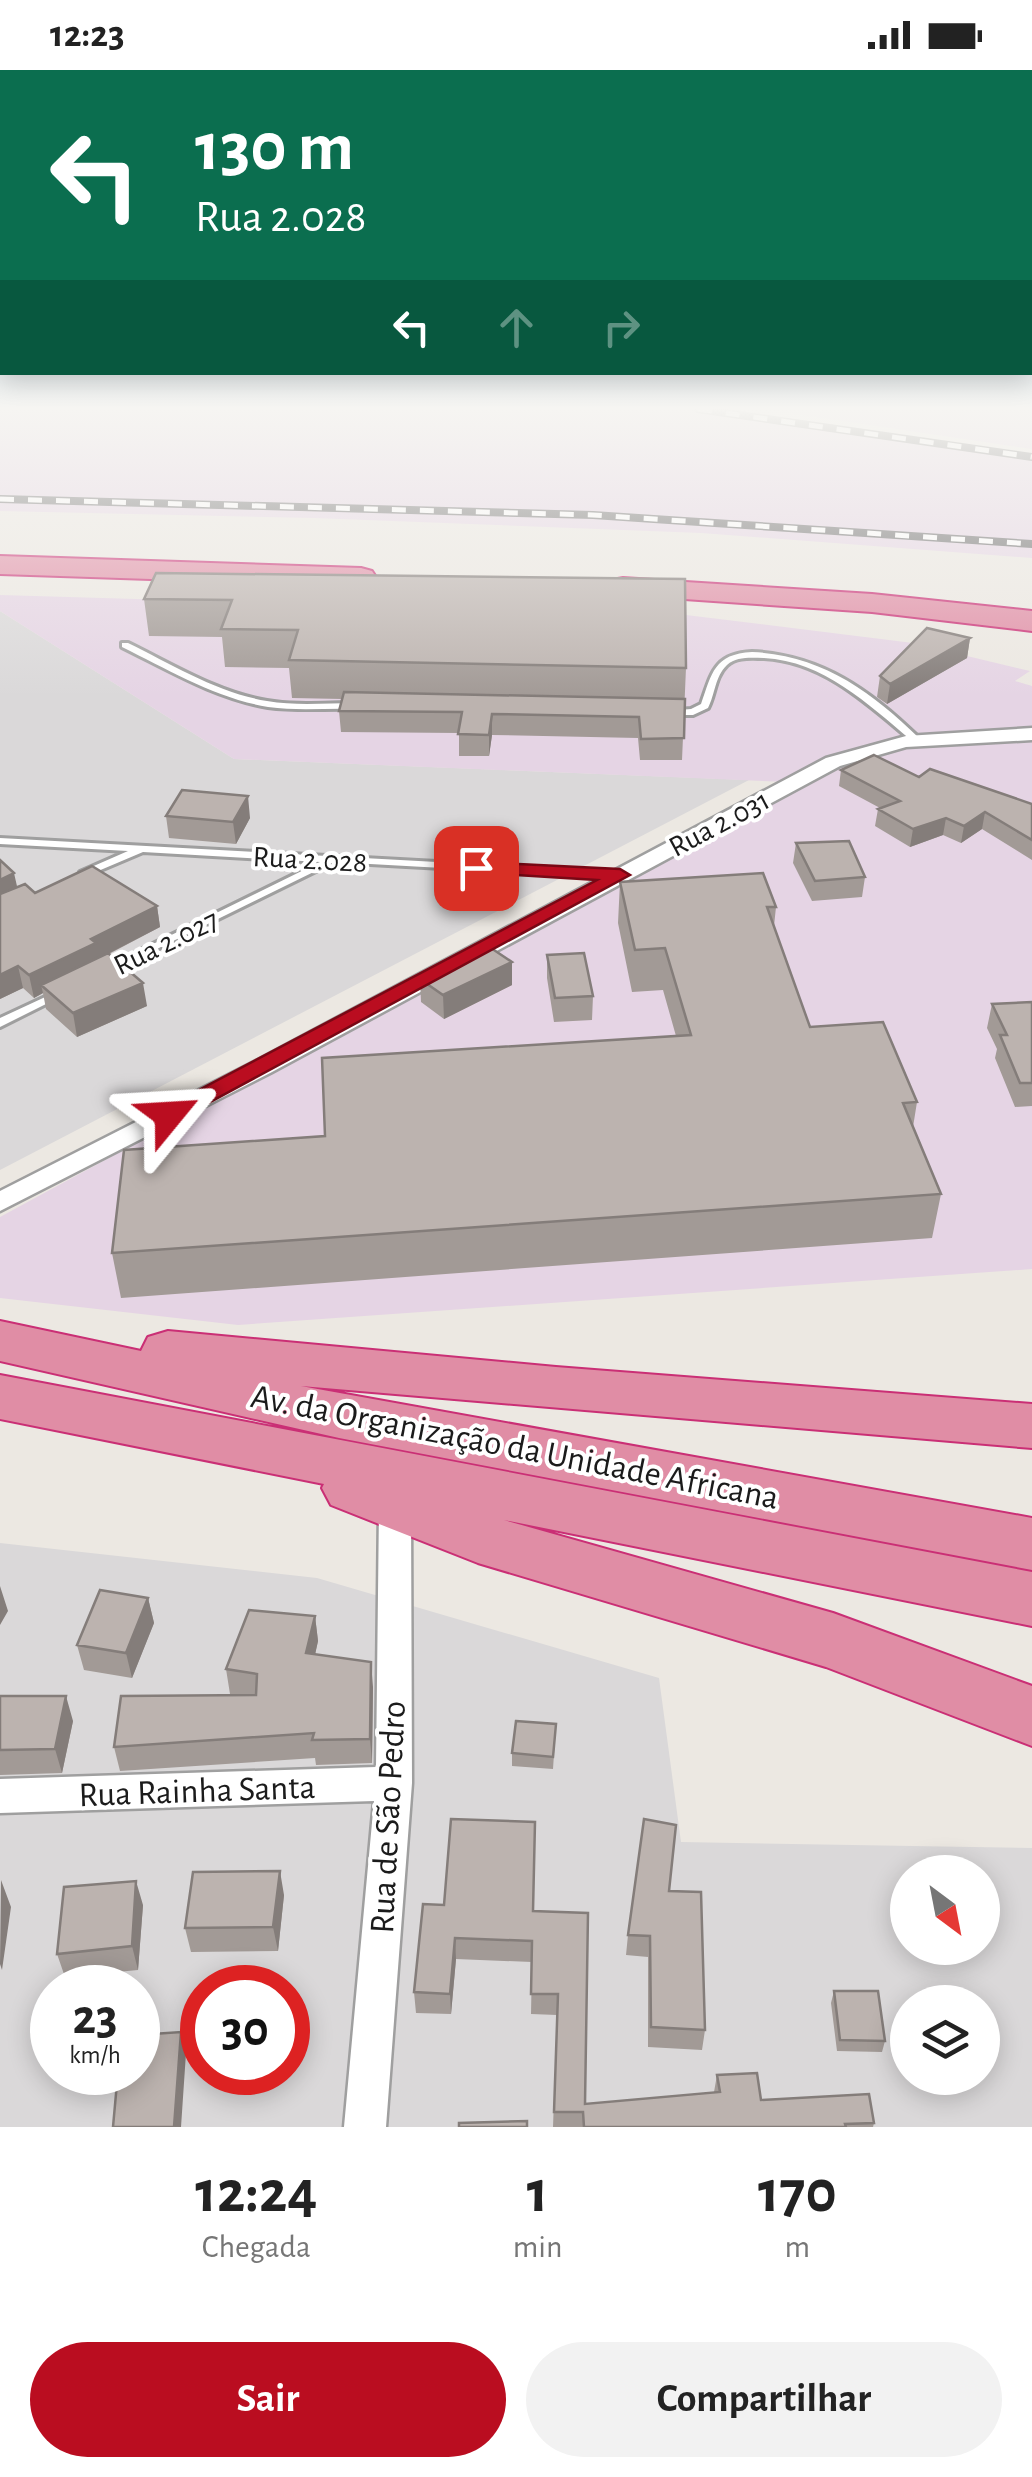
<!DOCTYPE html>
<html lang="pt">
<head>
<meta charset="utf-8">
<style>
	:root { --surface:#fff; --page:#f2f2f2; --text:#222; --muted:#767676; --accent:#ba0d20 }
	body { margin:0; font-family:"Alegreya Sans",sans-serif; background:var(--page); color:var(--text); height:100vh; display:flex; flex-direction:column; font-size:38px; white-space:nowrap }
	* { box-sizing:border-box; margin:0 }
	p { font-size:32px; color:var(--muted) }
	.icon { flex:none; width:55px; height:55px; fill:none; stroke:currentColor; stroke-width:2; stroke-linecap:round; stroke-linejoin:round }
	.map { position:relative; height:2057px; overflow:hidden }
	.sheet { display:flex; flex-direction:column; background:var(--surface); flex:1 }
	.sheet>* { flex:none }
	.guide { position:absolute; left:0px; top:0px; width:1032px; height:305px; box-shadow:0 5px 25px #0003; background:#0b6e4f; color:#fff; overflow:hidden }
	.needle { width:65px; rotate:148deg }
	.buttons { position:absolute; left:890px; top:1785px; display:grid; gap:20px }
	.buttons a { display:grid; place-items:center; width:110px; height:110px; border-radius:50%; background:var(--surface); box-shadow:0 5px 25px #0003; font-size:50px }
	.speed { position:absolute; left:30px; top:1895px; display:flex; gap:20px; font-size:50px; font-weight:700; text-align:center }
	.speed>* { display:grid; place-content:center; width:130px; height:130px; border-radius:50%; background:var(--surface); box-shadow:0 5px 25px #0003; line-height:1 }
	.speed small { font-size:25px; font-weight:400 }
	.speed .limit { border:15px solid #d22; background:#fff; color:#111 }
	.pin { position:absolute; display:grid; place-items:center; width:85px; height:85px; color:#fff; margin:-42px; border-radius:20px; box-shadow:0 5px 15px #0006 }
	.me { position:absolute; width:110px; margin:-55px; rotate:63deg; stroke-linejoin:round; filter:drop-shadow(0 0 8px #0008) }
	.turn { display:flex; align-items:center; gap:35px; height:210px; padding:0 30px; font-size:45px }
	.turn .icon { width:130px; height:130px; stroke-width:2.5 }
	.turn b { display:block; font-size:70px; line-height:85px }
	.lanes { display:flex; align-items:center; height:95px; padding:0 30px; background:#0003; justify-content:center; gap:50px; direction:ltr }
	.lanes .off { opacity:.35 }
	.eta { display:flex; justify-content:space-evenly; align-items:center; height:170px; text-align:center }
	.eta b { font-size:60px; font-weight:700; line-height:70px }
	.cta { display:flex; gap:20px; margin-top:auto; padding:20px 30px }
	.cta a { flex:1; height:115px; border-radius:60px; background:var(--accent); color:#fff; font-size:40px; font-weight:700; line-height:115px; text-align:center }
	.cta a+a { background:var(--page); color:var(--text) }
	.status { display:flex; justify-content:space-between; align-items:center; height:70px; padding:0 50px; background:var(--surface); direction:ltr }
	.status svg { height:28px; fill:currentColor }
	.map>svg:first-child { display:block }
	.residential { fill:#dad8d9; fill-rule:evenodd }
	.industrial { fill:#e5d4e4 }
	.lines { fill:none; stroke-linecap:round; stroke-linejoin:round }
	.lane-casing { stroke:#9f9f9f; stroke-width:6 }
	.street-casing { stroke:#9f9f9f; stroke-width:5 }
	.highway-casing { stroke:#ca2f75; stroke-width:4 }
	.lane { fill:#fff; fill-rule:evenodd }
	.street { fill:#fff; fill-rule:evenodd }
	.highway { fill:#e08da5; fill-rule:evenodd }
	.rail-casing { stroke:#696969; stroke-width:8 }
	.rail { stroke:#fff; stroke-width:5; stroke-dasharray:14; stroke-linecap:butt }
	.wall { fill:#a29a96 }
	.shaded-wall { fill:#847d7a }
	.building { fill:#bcb3af; stroke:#847d7a; stroke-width:2.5 }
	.route { fill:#ba0d20; stroke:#790815; stroke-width:2.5 }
	.labels { text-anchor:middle; stroke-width:8; stroke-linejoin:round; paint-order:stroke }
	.street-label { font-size:30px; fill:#1b1b1b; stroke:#fff }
	.near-street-label { font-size:35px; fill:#1b1b1b; stroke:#fff }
</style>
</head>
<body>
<div class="status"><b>12:23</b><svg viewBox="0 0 49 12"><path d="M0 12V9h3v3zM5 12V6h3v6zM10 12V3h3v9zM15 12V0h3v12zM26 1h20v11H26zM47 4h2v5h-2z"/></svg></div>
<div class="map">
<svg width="1032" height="2057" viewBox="0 0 1032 2057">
	<rect width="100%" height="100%" fill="#ece8e2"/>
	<path class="residential" d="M0 541 234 689 749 710 0 1100Z
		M0 1473 317 1508 659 1608 681 1772 1032 1778V2057H0ZM908 1802H982V1878H908ZM52 1918H138V2002H52ZM202 1918H288V2002H202ZM908 1932H982V2008H908Z"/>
	<path class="industrial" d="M0 339H727L1032 385V488L701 463 314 448 0 441Z
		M762 339H1032V379Z
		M0 525 686 545 913 573 1030 601 1015 611 1032 616V1199L238 1255 0 1228V1147L631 805 813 713 234 689 0 541Z"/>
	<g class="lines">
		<g class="lane-casing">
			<path id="lane" d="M122 573H128C173 595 218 623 267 631 296 636 326 633 355 633L360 636 355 639C326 638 297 641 268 637 215 628 169 600 122 577Z
				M752 582C821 585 871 621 919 668L914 671 911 670C868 634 823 591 764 588 751 588 737 586 727 595 715 606 715 625 708 638L693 645H667V641L691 639 701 634C712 603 714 584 752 582Z
				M0 768 620 802 625 805 620 808 334 792 106 904 102 903 100 901 102 899 320 792 143 782 84 807 80 806V802L128 781 0 774Z
				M56 922 60 923 62 925 60 927 0 957V948Z"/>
		</g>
		<g class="street-casing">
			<path id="street" d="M1032 658V670L906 677 840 696 272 1002 0 1141V1121L254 992 826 688 906 666Z
				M395 1424 406 1428 411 1437 412 1713 386 2057H344L374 1731 0 1743V1709L376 1697 379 1437 384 1428Z"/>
		</g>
		<g class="highway-casing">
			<path id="highway" d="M0 486 361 498 372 501 376 507 372 513 361 516 0 504Z
				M623 508 872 524 1032 541V561L872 542 612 524 608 517 612 510Z
				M0 1251 141 1281 148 1267 168 1261 556 1297 1032 1334V1378L301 1316 1032 1448V1500L339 1368 0 1291Z
				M0 1305 1032 1502V1556L504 1450 833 1543 1032 1616V1676L826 1597 478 1493 331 1435 322 1418 324 1414 0 1349Z"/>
		</g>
		<use href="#lane" class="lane"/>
		<use href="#street" class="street"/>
		<use href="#highway" class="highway"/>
		<g class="rail-casing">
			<path id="rail" d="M698 339 1032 387
				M0 429 593 445 1032 474"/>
		</g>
		<use href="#rail" class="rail"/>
	</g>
	<path class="wall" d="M156 503 686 598 682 690H640L638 668 492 665 489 686H459V663L341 662 339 641 342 629 292 628 289 598 225 597 222 567 149 566 144 529Z
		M970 568 967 588 887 634 877 627 880 606Z
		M841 700 919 707 1032 734V790L982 759 961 773 943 765 910 777 875 756 878 739 880 738 839 716Z
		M166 746 250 748 236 774 169 768Z
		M796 773 865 807 862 827 812 831 793 793Z
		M0 790 17 817 35 823 157 836 160 857 109 884 147 936 77 967 46 939 43 923 34 928 23 918 0 929Z
		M620 812 776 837 774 856 810 957 917 1032 913 1057 941 1124 932 1168 121 1228 112 1183 325 1066 676 966 663 920 632 922 618 853Z
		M547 885 593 926 592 950 554 952 547 908Z
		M420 909 512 915 444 949 421 932Z
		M1032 932V1036L1015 1037 995 988 997 979 987 958 992 934Z
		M148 1528 154 1553 132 1608 84 1600 77 1575Z
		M315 1546 318 1571 315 1584 373 1617 372 1693 316 1695 315 1688 120 1701 114 1677 237 1625 230 1624 226 1599Z
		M0 1626 73 1651 62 1703 0 1705Z
		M556 1654 553 1699 512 1696V1683Z
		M669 1821 705 1960 702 1980 648 1977V1887L626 1885 628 1865Z
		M284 1825 278 1881 191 1882 185 1858Z
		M143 1835 138 1900 65 1907 57 1884Z
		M444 1835 533 1841 588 1843 585 2034 714 2022 717 2005 761 2030 874 2053 873 2057H553L557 1945 531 1944 532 1892 456 1889 451 1944 416 1943 414 1922Z
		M916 1878H958L955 1888 917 1886Z
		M834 1921 885 1971 882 1982 837 1981 831 1933Z"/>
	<path class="shaded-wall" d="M970 568 967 588 887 634 890 614Z
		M492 644V665L489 686V665Z
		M248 726 250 748 236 774 233 752Z
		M985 742 982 759 961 773 964 756Z
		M946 748 943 765 910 777 913 759Z
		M14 803 19 825 0 833V810Z
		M157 836 160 857 98 889 41 915 43 923 34 928 29 905 91 869Z
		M512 892V915L444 949 443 925Z
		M18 896 23 918 0 929V905Z
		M143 913 147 936 77 967 73 943Z
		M0 1516 8 1541 0 1555Z
		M148 1528 154 1553 132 1608 126 1583Z
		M315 1546 318 1571 310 1608 306 1583Z
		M371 1592 373 1617 372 1693 370 1669Z
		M66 1626 73 1651 62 1703 55 1679Z
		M280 1801 284 1825 278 1881 273 1857Z
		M1 1810 11 1837 2 1900 0 1894Z
		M136 1811 143 1835 138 1900 132 1876Z
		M455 1868 456 1889 451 1944 450 1924Z
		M181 1962 186 1983 181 2057H174Z"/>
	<path class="building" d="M156 503 685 509 686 598 289 590 298 560 221 559 232 530 144 529Z
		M927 558 970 568 890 614 880 606Z
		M344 622 685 629 684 668 641 669 639 647 492 644 489 665 458 664 462 642 339 641Z
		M874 685 919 707 930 699 1032 734V770L985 742 964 756 946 748 913 759 878 739 900 731 841 700Z
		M182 720 248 726 233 752 166 746Z
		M849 771 865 807 815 811 796 773Z
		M0 790 14 803 0 810Z
		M92 796 157 836 91 869 96 873 29 905 18 896 0 905V824L25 814 35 823Z
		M763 803 776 837H767L810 957 883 952 917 1032 903 1033 941 1124 112 1183 124 1080 325 1066 322 988 691 965 665 878 635 880 620 812Z
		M488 876 512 892 443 925 420 909Z
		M108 883 143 913 73 943 41 915Z
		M584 883 593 926 555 928 547 885Z
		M1032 932V1013H1020L1000 965H1007L992 934Z
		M100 1520 148 1528 126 1583 77 1575Z
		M249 1540 315 1546 306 1583 371 1592 370 1669 312 1670 314 1663 114 1677 121 1626 256 1625 257 1604 226 1599Z
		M0 1626H66L55 1679 0 1680Z
		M516 1651 556 1654 553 1687 512 1683Z
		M451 1749 535 1752 533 1841 588 1843 585 2034 720 2022 717 2005 757 2003 761 2030 869 2024 874 2053 845 2054 846 2057H584L583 2042H554L558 1924H531L532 1871 455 1868 450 1924 414 1922 423 1834 444 1835Z
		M644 1749 676 1755 669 1821 701 1822 705 1960 651 1957 650 1866 628 1865Z
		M280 1801 273 1857 185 1858 193 1802Z
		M136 1811 132 1876 57 1884 64 1817Z
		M834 1921H878L885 1971 840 1970Z
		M181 1962 174 2057H113L118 2002H138V1965Z
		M527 2051V2057H459V2053Z"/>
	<linearGradient id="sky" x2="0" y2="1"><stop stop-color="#8dc0e2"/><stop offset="0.54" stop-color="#f6f5f2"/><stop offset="1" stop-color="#f6f5f2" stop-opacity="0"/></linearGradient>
	<rect width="1032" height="627" fill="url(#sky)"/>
	<path class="route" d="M476 792 620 799 630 805 177 1050H161L157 1045 161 1040 597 810 469 802 466 798Z"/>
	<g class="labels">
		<g class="street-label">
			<text transform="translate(719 753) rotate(-28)" y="10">Rua 2.031</text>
			<text transform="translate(310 789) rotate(3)" y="10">Rua 2.028</text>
			<text transform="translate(166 872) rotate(-26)" y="10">Rua 2.027</text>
		</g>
		<g class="near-street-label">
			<text transform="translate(515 1376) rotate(11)" y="12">Av. da Organização da Unidade Africana</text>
			<text transform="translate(197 1720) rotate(-2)" y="12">Rua Rainha Santa</text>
			<text transform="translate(387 1747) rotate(-87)" y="12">Rua de São Pedro</text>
		</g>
	</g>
</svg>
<div class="buttons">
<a><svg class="needle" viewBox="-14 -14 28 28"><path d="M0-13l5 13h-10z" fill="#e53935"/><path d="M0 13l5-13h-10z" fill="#767676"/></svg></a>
<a><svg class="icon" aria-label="layers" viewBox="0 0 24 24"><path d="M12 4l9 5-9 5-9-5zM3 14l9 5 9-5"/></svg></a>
</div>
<div class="speed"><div>23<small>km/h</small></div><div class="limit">30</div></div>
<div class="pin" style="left:476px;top:798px;background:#d93025"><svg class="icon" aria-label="arrive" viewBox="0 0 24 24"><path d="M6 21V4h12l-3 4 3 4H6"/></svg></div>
<svg class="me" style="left:169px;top:1045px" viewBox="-20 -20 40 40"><path d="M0-17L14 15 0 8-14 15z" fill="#ba0d20" stroke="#fff" stroke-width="4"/></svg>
<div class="guide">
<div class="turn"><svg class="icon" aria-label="left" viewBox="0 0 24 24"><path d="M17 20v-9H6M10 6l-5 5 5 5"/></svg><div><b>130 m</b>Rua 2.028</div></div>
<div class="lanes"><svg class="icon" aria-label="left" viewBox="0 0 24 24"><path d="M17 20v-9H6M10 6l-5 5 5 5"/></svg><svg class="icon off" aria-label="ahead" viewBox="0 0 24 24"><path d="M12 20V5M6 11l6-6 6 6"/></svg><svg class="icon off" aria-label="right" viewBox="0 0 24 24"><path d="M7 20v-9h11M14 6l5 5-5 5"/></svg></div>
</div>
</div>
<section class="sheet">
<div class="eta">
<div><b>12:24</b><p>Chegada</p></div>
<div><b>1</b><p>min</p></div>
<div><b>170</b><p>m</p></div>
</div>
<div class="cta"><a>Sair</a><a>Compartilhar</a></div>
</section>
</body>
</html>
